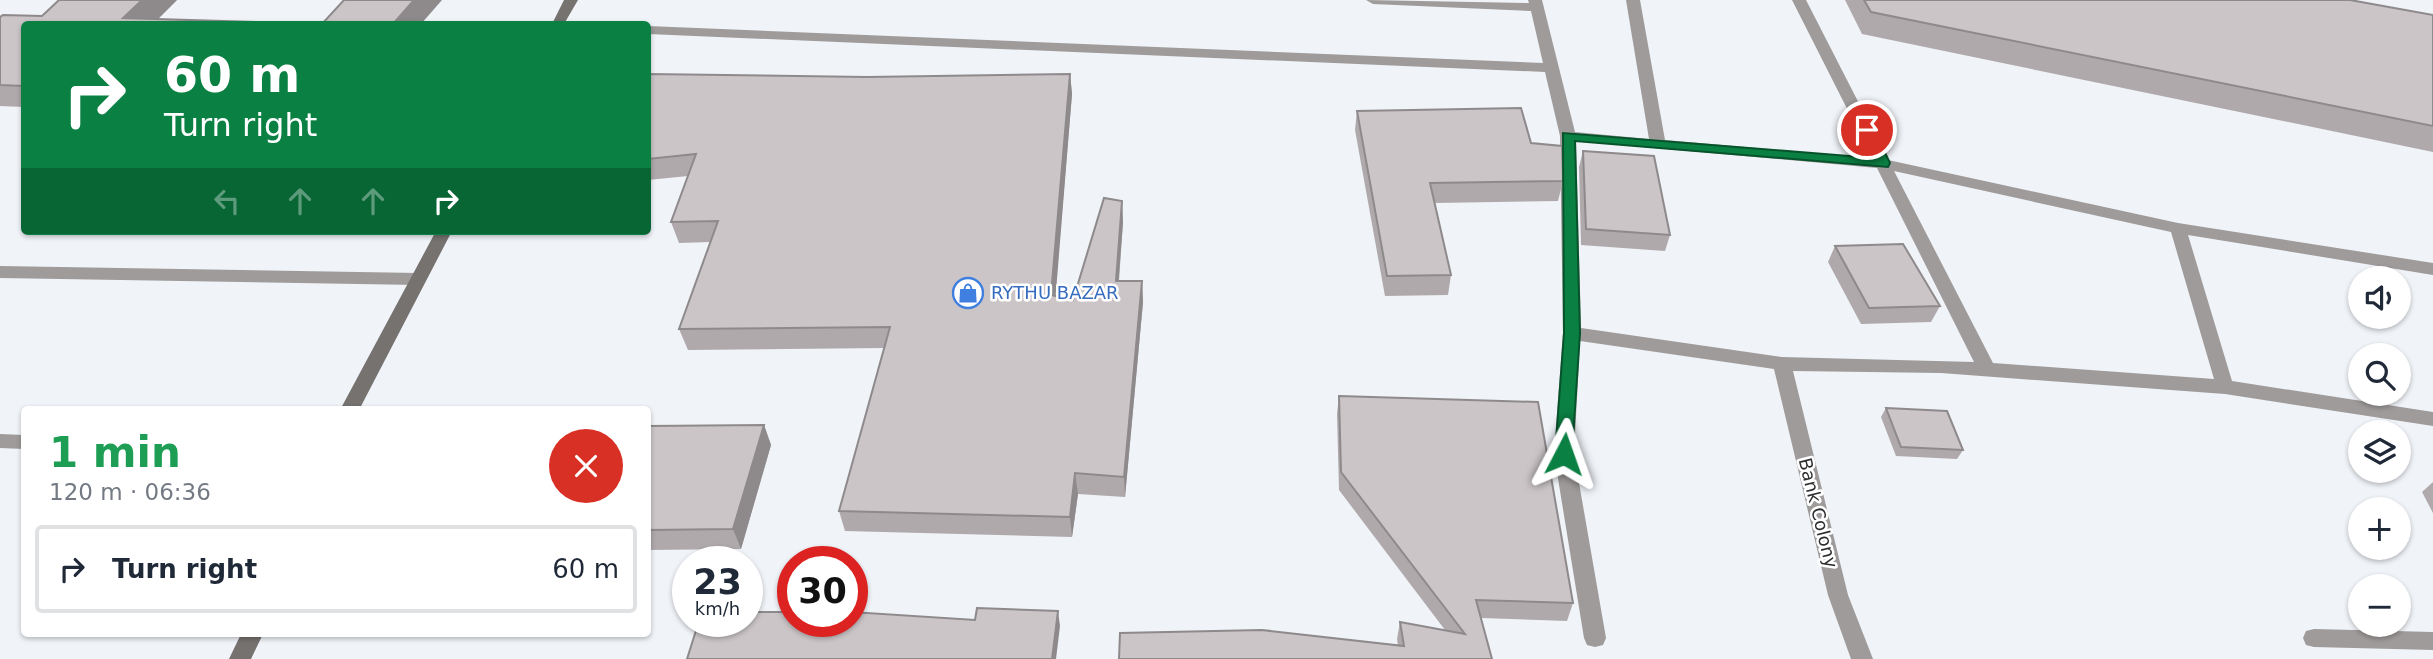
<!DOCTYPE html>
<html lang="en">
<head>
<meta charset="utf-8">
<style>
	:root { --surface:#fff; --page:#f2f2f3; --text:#1f2937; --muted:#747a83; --line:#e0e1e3 }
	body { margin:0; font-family:"DejaVu Sans",sans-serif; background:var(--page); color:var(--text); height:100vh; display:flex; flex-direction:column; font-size:26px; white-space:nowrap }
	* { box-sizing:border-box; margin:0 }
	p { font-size:23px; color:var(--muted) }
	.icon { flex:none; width:38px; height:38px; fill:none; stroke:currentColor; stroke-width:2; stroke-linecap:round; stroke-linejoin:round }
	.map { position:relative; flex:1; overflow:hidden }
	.side { position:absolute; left:21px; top:406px; width:630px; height:231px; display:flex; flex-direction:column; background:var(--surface); border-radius:7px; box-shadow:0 2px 5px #0004 }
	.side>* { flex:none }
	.hud { position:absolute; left:21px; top:21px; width:630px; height:214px; border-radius:7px; box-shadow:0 2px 5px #0004; background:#0b8043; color:#fff; overflow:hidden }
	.tools { position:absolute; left:2348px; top:266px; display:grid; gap:14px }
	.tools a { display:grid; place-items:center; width:63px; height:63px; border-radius:50%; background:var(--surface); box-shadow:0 2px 5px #0004; font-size:35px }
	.speed { position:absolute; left:672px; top:546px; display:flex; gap:14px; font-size:35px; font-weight:700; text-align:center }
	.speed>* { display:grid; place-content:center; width:91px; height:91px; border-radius:50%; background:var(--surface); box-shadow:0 2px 5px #0004; line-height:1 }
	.speed small { font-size:18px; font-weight:400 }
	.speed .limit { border:10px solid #d22; background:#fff; color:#111 }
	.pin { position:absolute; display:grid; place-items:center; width:60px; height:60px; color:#fff; margin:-30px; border:4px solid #fff; border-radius:50%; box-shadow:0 2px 7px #0007 }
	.me { position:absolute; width:77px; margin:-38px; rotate:4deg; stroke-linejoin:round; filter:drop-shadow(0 0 5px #0008) }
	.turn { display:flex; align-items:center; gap:24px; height:147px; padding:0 28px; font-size:32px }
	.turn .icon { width:91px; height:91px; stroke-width:2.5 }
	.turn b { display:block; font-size:49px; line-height:60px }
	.lanes { display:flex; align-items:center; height:66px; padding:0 28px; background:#0003; justify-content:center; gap:35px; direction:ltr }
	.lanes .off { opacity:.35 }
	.round { display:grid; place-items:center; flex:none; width:74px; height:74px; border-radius:37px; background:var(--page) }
	.head { display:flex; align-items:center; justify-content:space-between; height:119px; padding:0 28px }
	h1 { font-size:42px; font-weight:600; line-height:52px; color:#1e9e55 }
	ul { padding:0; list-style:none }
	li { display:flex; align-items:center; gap:21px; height:88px; margin:0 14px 10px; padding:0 14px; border:4px solid var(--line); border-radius:7px }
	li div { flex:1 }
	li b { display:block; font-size:26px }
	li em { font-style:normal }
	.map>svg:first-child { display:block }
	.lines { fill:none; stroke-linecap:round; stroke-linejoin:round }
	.minor { fill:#9e9b9a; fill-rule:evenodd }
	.secondary { fill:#757270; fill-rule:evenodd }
	.wall { fill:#afa9ab }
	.shaded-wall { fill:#8e8a8b }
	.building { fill:#cbc5c7; stroke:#8e8a8b; stroke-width:2 }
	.route { fill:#0b8043; stroke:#07532c; stroke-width:2 }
	.labels { text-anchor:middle; stroke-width:5; stroke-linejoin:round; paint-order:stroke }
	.shop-label { font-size:18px; fill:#366cbe; stroke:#fff; text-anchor:start }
	.street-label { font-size:18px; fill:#2c2d2f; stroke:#fff }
</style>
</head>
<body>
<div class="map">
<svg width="2433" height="659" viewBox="0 0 2433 659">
	<rect width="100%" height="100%" fill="#f0f3f8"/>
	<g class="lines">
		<path class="minor" d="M1366 0 1529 3 1528 0H1542L1575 132 1649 139 1626 0H1640L1665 140 1872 158 1792 0H1806L1888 160 2178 223 2433 263V275L2188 235 2232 381 2433 412V426L2225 394 1941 373 1793 371 1848 595 1873 659H1851L1828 595 1774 369 1580 341 1574 454 1606 638 1603 645 1595 647 1587 645 1584 638 1554 454 1563 333 1560 136 1545 72 648 34V26L1543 63 1531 11 1373 4ZM1576 141 1877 168 1974 362 1782 357 1581 328ZM1894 171 2171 232 2214 379 1993 363Z
			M0 266 418 273 426 279 418 285 0 278Z
			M0 434 24 435V449L0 448Z
			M2314 629 2433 632V650L2314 647 2306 645 2303 638 2306 631Z"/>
		<path class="secondary" d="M564 0H578L564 24H552Z
			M436 231H452L359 410H340Z
			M241 634H263L251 659H229Z"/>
	</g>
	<path class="wall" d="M177 0 158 19 322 24H421H24V107L0 106V17L42 16Z
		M1845 0H2350L2433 15V152L1862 34Z
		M648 74 867 77 1070 74 1072 94 1055 296 1073 300 1122 201 1123 222 1119 281H1142L1143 302 1125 497 1078 494 1072 537 845 531 839 511 884 348 688 350 679 329 710 242 679 243 671 222 688 176 648 180Z
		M1357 111 1531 143 1563 181 1558 201 1435 203 1451 275 1448 295 1385 296 1355 130Z
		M1583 151 1670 235 1665 251 1581 245 1579 167Z
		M1835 246 1940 306 1931 322 1861 324 1828 262Z
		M1339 396 1573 603 1567 621 1481 618 1492 659 1398 646 1397 639 1400 622 1445 630 1339 490 1337 414Z
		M1886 408 1963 450 1957 459 1896 456 1881 417Z
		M764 425 771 445 741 549 648 550V426Z
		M2433 482V513L2422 492Z"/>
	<path class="shaded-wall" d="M142 0H177L153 24 123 18Z
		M414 0H442L421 24H393Z
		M1070 74 1072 94 1054 316 1051 295Z
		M1122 201 1123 222 1117 301 1116 281Z
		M1142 281 1143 302 1125 497 1124 477Z
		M764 425 771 445 741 549 733 529Z
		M1075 473 1078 494 1072 537 1070 517Z
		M1058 611 1060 626 1056 659H1052Z"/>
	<path class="building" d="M59 0H142L123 18 322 24 344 0H414L393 24H24V86L0 85V17L3 15 42 16Z
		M1864 0H2350L2433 15V126L1871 12Z
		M648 74 867 77 1070 74 1051 295 1073 300 1104 198 1122 201 1116 281H1142L1124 477 1075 473 1070 517 839 511 890 327 679 329 718 221 671 222 696 154 648 159Z
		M1521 108 1531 143 1562 146 1563 181 1430 183 1451 275 1387 276 1357 111Z
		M1583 151 1654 156 1670 235 1586 229Z
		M1903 244 1940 306 1869 308 1835 246Z
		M1339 396 1538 402 1573 603 1476 600 1492 659H1119L1120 633 1262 630 1404 646 1400 622 1465 634 1341 472Z
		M1886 408 1947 411 1963 450 1901 447Z
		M764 425 733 529 648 530V426Z
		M977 608 1058 611 1052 659H687L699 621H747V612H793V621H852V612L975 620Z"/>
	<path class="route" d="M1867 125 1874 130 1890 163 1888 167 1575 141 1580 333 1572 454 1570 459H1558L1555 454 1564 333 1563 133 1874 158 1860 130Z"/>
	<defs>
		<g id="shop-ring" transform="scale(1.575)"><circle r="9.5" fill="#fff" stroke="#3f7fe0" stroke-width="1.5"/><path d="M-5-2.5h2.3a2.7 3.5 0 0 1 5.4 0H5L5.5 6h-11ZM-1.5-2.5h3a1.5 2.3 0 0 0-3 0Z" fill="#3f7fe0"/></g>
	</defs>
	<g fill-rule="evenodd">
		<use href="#shop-ring" x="968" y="293"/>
	</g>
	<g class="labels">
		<g class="shop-label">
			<text x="991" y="299">RYTHU BAZAR</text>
		</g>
		<g class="street-label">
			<text transform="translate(1818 513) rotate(76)" y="6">Bank Colony</text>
		</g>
	</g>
</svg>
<div class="tools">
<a><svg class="icon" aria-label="sound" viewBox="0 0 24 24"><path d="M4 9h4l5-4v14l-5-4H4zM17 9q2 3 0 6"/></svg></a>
<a><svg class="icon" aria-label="search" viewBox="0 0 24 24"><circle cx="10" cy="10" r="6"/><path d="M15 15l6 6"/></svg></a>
<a><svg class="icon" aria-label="layers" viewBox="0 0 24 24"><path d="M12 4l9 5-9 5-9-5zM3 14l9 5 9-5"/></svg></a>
<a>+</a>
<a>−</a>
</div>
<div class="speed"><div>23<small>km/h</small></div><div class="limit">30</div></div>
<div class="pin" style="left:1867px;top:130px;background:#d93025"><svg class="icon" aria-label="arrive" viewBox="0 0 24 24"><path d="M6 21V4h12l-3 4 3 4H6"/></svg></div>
<svg class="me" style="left:1564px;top:454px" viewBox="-20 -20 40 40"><path d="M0-17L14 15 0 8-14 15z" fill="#0b8043" stroke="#fff" stroke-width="4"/></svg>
<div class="hud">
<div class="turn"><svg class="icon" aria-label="right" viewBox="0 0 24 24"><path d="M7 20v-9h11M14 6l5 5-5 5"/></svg><div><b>60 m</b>Turn right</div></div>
<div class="lanes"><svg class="icon off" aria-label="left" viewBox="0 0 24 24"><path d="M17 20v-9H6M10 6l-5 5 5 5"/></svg><svg class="icon off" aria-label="ahead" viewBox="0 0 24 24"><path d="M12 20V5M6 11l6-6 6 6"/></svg><svg class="icon off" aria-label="ahead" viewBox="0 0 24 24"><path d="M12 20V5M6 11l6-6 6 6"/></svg><svg class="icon" aria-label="right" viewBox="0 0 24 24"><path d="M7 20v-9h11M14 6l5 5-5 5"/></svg></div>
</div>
<section class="side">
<div class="head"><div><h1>1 min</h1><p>120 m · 06:36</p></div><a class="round" style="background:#d93025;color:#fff"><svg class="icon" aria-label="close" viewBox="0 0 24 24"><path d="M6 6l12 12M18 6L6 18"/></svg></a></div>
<ul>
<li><svg class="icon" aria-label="right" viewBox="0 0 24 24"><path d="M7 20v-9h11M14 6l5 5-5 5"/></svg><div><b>Turn right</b></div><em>60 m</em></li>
</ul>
</section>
</div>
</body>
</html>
